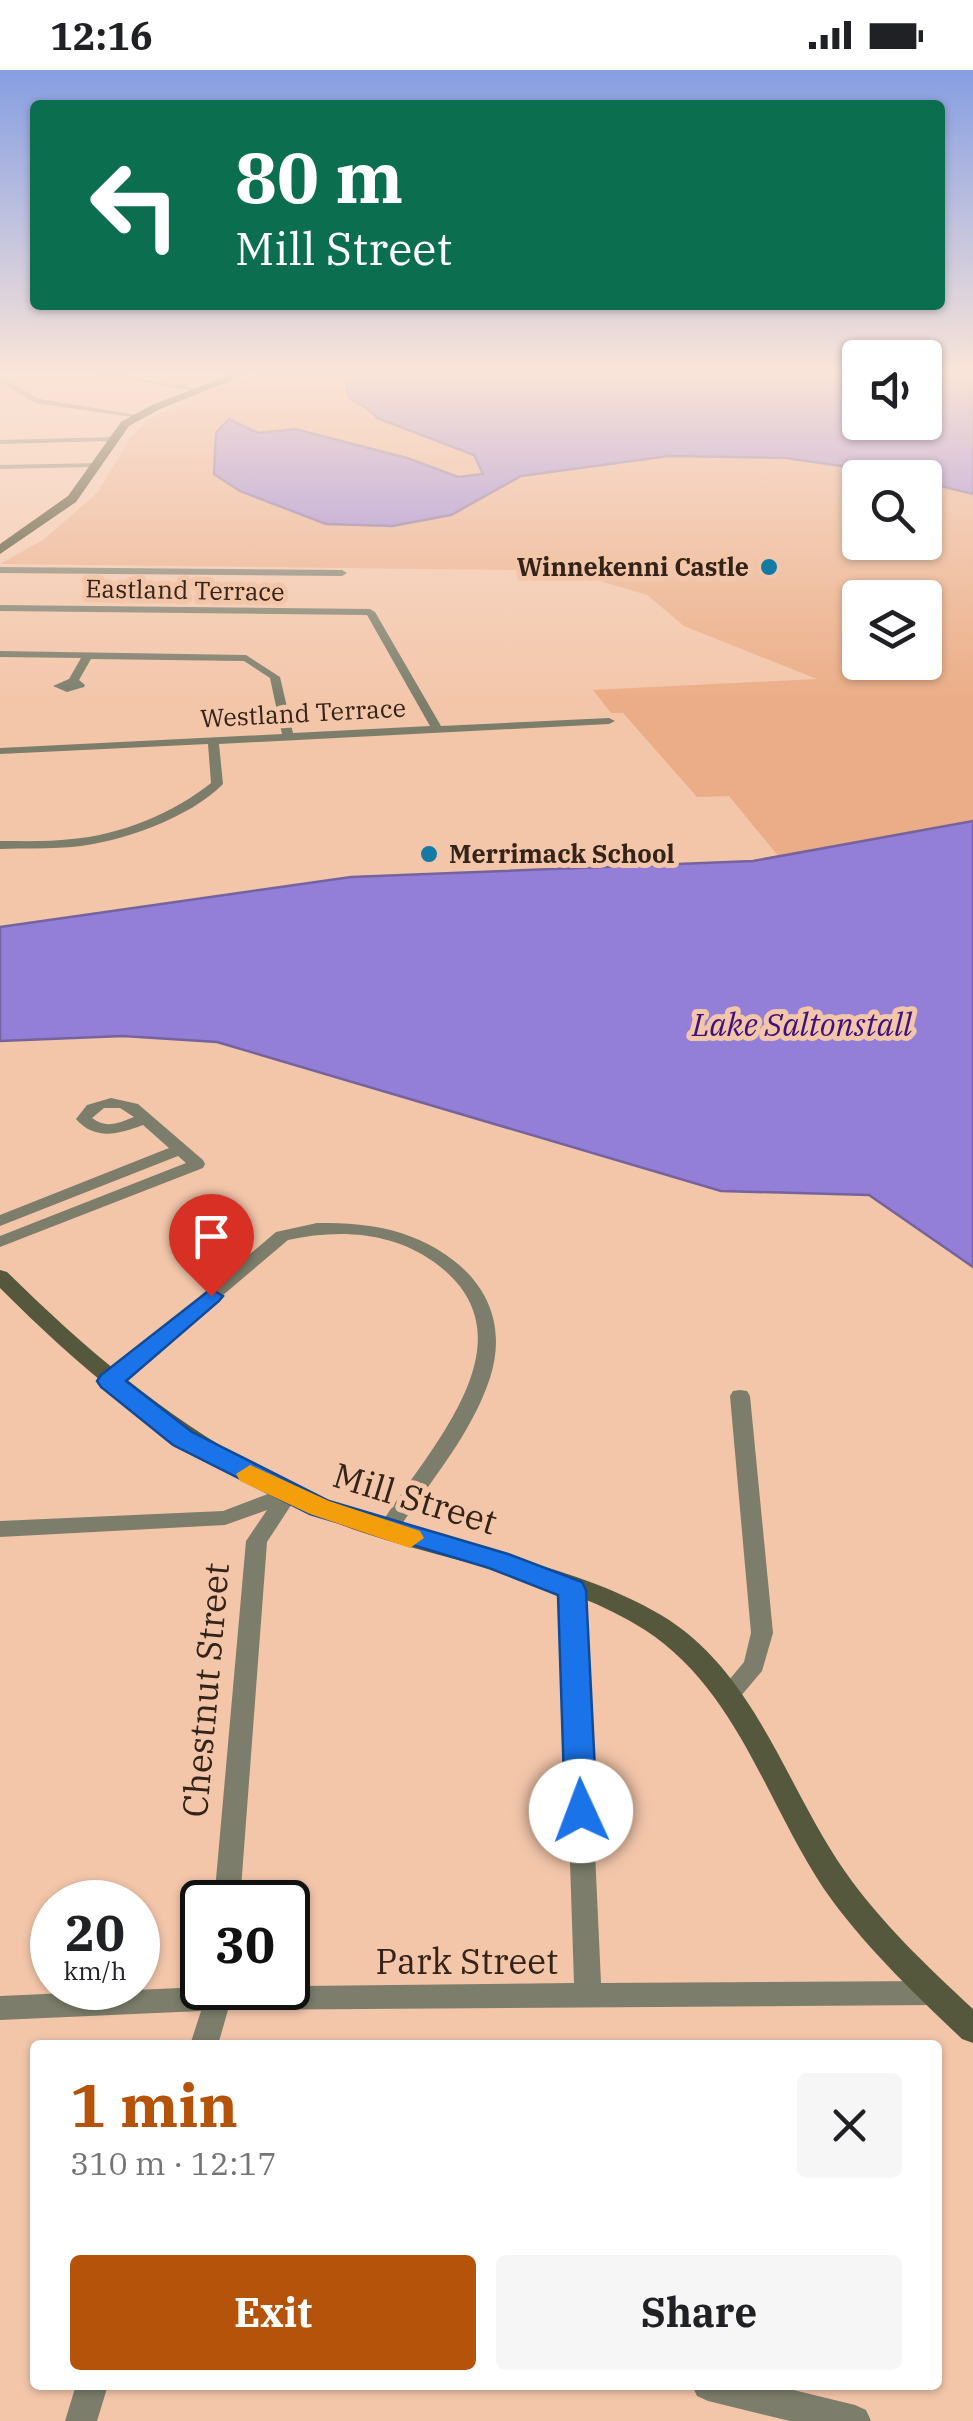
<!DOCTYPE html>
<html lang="en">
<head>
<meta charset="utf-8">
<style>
	:root { --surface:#fff; --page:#f6f6f6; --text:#202124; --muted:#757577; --accent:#b45309 }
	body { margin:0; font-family:"IBM Plex Serif",serif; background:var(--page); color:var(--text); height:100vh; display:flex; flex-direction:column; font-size:38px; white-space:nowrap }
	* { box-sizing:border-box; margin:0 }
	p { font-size:32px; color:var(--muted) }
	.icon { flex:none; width:55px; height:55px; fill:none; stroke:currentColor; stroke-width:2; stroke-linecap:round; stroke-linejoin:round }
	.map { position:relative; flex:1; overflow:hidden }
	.details { position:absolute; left:30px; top:1970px; width:912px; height:350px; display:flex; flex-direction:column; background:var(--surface); border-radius:10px; box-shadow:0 2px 8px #0004 }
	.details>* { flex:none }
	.guide { position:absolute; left:30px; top:30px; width:915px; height:210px; border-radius:10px; box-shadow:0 2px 8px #0004; background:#0b6e4f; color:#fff; overflow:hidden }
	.fabs { position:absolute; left:842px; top:270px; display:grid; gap:20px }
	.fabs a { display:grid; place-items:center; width:100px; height:100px; border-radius:10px; background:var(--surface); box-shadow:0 2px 8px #0004; font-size:50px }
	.speed { position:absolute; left:30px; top:1810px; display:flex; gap:20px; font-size:50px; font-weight:700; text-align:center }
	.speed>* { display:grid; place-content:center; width:130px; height:130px; border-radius:50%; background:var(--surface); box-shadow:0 2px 8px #0004; line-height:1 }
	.speed small { font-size:25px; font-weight:400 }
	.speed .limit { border:5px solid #111; border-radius:15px; background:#fff; color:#111 }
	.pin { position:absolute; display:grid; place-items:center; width:85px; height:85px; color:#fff; margin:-102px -42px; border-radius:50% 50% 50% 0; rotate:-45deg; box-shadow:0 0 10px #0007 }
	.pin .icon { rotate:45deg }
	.me { position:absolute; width:110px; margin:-55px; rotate:358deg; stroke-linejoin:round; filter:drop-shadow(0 0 8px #0008) }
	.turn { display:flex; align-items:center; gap:35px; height:210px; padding:0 40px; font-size:45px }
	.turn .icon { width:130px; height:130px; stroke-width:2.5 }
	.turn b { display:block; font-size:70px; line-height:85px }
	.round { display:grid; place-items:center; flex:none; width:105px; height:105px; border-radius:10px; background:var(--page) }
	.headline { display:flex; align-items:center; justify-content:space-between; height:170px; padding:0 40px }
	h1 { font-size:60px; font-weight:700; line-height:75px; color:var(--accent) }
	.button { display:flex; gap:20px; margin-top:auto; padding:20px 40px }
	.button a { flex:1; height:115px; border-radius:10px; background:var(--accent); color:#fff; font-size:40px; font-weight:700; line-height:115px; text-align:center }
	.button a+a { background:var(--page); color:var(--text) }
	.status { display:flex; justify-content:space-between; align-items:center; height:70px; padding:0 50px; background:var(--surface); direction:ltr }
	.status svg { height:28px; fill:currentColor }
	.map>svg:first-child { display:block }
	.green { fill:#ebad87; fill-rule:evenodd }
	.water { fill:#937ed8; stroke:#76639e; stroke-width:2.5 }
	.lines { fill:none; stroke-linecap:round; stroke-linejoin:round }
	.minor { fill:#7c7e6b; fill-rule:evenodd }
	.secondary { fill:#55583c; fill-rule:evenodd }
	.primary { fill:#393c19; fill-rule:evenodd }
	.route { fill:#1a73e8; stroke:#114b97; stroke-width:2.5 }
	.slow { fill:#f59e0b }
	.poi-dot { fill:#137aa5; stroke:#f3c6aa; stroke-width:4 }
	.labels { text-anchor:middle; stroke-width:10; stroke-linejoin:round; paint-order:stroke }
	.far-poi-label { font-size:25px; font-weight:bold; fill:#332318; stroke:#f3c6aa; text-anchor:end }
	.far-street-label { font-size:25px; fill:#332318; stroke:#f3c6aa }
	.water-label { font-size:32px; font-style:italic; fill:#3d117e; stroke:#f3c6aa }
	.near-street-label { font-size:35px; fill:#332318; stroke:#f3c6aa }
</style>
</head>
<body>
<div class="status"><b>12:16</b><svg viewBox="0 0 49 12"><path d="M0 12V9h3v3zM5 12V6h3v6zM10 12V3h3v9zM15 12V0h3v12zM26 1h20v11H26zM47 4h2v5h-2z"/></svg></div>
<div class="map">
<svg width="973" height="2351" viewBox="0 0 973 2351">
	<rect width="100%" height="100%" fill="#f3c6aa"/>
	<path class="green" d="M263 303H860V352H925V303H973V758L784 793 729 726 697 727 623 643H611L593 620 817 609 684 556 647 525 597 510 589 501 0 494 43 470 97 423 129 370 148 350 185 331ZM860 408H925V472H860ZM860 528H925V592H860Z"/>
	<path class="water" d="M351 303H860V352H925V303H973V424L925 412V408L786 388 669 386 521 406 451 445 392 456 326 454 240 421 214 404 216 363 229 349 258 363 295 359 407 388 458 407 483 404 474 385 377 348C360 326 344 340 347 305Z
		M973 751V1197L869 1125 721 1121 217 972 123 966 0 971V857L351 807 753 791Z"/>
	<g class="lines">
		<path class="minor" d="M90 303H108L205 320 201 322Z
			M0 307 40 329 143 346 139 348 35 333 0 312Z
			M114 367 111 371 0 374V370Z
			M101 393 98 397 0 399V395Z
			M0 497 342 500 347 503 342 506 0 503Z
			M0 535 370 539 375 542 441 656 609 648 615 651 609 654 219 674 223 714C190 748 119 773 72 777 48 779 24 778 0 779V771C24 771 48 772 72 769 120 765 174 743 211 713L208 674 0 684V678L282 664 270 608 244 591 91 589 79 610 85 615 84 617 67 622 53 616 69 609 81 588 0 587V581L246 585 280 607 293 663 430 656 367 545 0 541Z
			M111 1028 138 1034 203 1090 205 1094 203 1098 0 1177V1166L186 1093 178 1086 0 1156V1145L169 1078 143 1055C119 1064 95 1071 76 1049L87 1035ZM104 1038H120L134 1047C119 1053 106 1059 92 1048Z
			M317 1153C345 1153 374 1154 401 1163 467 1185 513 1236 490 1308 471 1366 427 1415 394 1466L387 1469 380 1466 377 1461C422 1384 542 1270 434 1192 391 1161 337 1159 288 1170L117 1315 110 1317 100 1311 276 1162Z
			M740 1320 747 1321 750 1326 773 1563 762 1601 735 1633 727 1636 719 1633 715 1627 744 1592 751 1563 730 1326 733 1321Z
			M289 1416 296 1418 299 1423 267 1472 240 1832H214L246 1471 267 1440 225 1455 0 1467V1451L223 1441Z
			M572 1512 580 1514 583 1520 601 1913 934 1911 943 1914 947 1923 943 1932 934 1935 228 1940 218 1975H190L201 1941 0 1950V1926L202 1917 574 1913 561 1520 564 1514Z
			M76 2315H108L97 2351H65Z
			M692 2315H773L855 2335 866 2340 871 2351H790L708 2331 697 2326Z"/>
		<path class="secondary" d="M0 1200 7 1202C119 1312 230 1400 381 1451 474 1482 576 1495 661 1545 755 1601 785 1715 844 1800 880 1852 927 1896 973 1939V1973L962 1969C913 1922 863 1875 824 1819 766 1732 737 1620 645 1560 563 1508 458 1494 367 1464 222 1416 107 1325 0 1218Z"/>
		<path class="primary" d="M235 303H250L160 339 129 356 76 432 0 484V474L68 426 121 352 152 335Z"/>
	</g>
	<linearGradient id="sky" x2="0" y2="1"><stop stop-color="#869ee2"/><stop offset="0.48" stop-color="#fae5d9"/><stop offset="1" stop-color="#fae5d9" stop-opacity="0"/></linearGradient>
	<rect width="973" height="632" fill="url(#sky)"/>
	<path class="route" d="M211 1219 223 1226 219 1231 126 1311 192 1362 329 1431 508 1484 582 1512 586 1520 597 1741 592 1751 581 1755 570 1751 565 1741 558 1525 489 1498 310 1444 173 1375 101 1317 97 1311 101 1305Z"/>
	<path class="slow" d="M250 1395 329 1431 420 1461 424 1468 410 1478 310 1444 240 1411 236 1404Z"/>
	<g class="poi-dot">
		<circle cx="769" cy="497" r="10"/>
		<circle cx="429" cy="784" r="10"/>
	</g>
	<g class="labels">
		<g class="far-poi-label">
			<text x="749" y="506">Winnekenni Castle</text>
			<text x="449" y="793" text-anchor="start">Merrimack School</text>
		</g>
		<g class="far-street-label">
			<text transform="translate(185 520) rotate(1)" y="9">Eastland Terrace</text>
			<text transform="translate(303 643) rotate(-3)" y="9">Westland Terrace</text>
		</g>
		<g class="water-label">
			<text x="802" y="966">Lake Saltonstall</text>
		</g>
		<g class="near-street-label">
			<text transform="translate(415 1429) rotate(17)" y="12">Mill Street</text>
			<text transform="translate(206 1620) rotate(-85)" y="12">Chestnut Street</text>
			<text x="467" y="1904">Park Street</text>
		</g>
	</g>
</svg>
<div class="fabs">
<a><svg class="icon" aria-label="sound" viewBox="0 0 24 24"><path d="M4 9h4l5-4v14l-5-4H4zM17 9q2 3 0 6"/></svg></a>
<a><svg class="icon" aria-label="search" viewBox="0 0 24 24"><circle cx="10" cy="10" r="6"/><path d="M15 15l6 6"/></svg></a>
<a><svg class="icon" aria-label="layers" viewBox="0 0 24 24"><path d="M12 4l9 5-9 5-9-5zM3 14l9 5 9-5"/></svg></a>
</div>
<div class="speed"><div>20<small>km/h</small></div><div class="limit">30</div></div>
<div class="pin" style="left:211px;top:1226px;background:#d93025"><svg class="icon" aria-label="arrive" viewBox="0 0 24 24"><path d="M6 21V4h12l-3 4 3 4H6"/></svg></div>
<svg class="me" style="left:581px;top:1741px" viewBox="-20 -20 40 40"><circle r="19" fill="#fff"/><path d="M0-13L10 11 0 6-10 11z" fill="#1a73e8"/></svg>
<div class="guide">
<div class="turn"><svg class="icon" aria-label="left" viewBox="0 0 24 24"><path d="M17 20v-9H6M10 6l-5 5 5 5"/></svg><div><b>80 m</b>Mill Street</div></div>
</div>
<section class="details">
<div class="headline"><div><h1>1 min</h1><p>310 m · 12:17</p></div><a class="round"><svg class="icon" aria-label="close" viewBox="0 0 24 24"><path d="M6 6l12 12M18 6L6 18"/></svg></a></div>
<div class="button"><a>Exit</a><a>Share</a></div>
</section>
</div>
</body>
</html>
